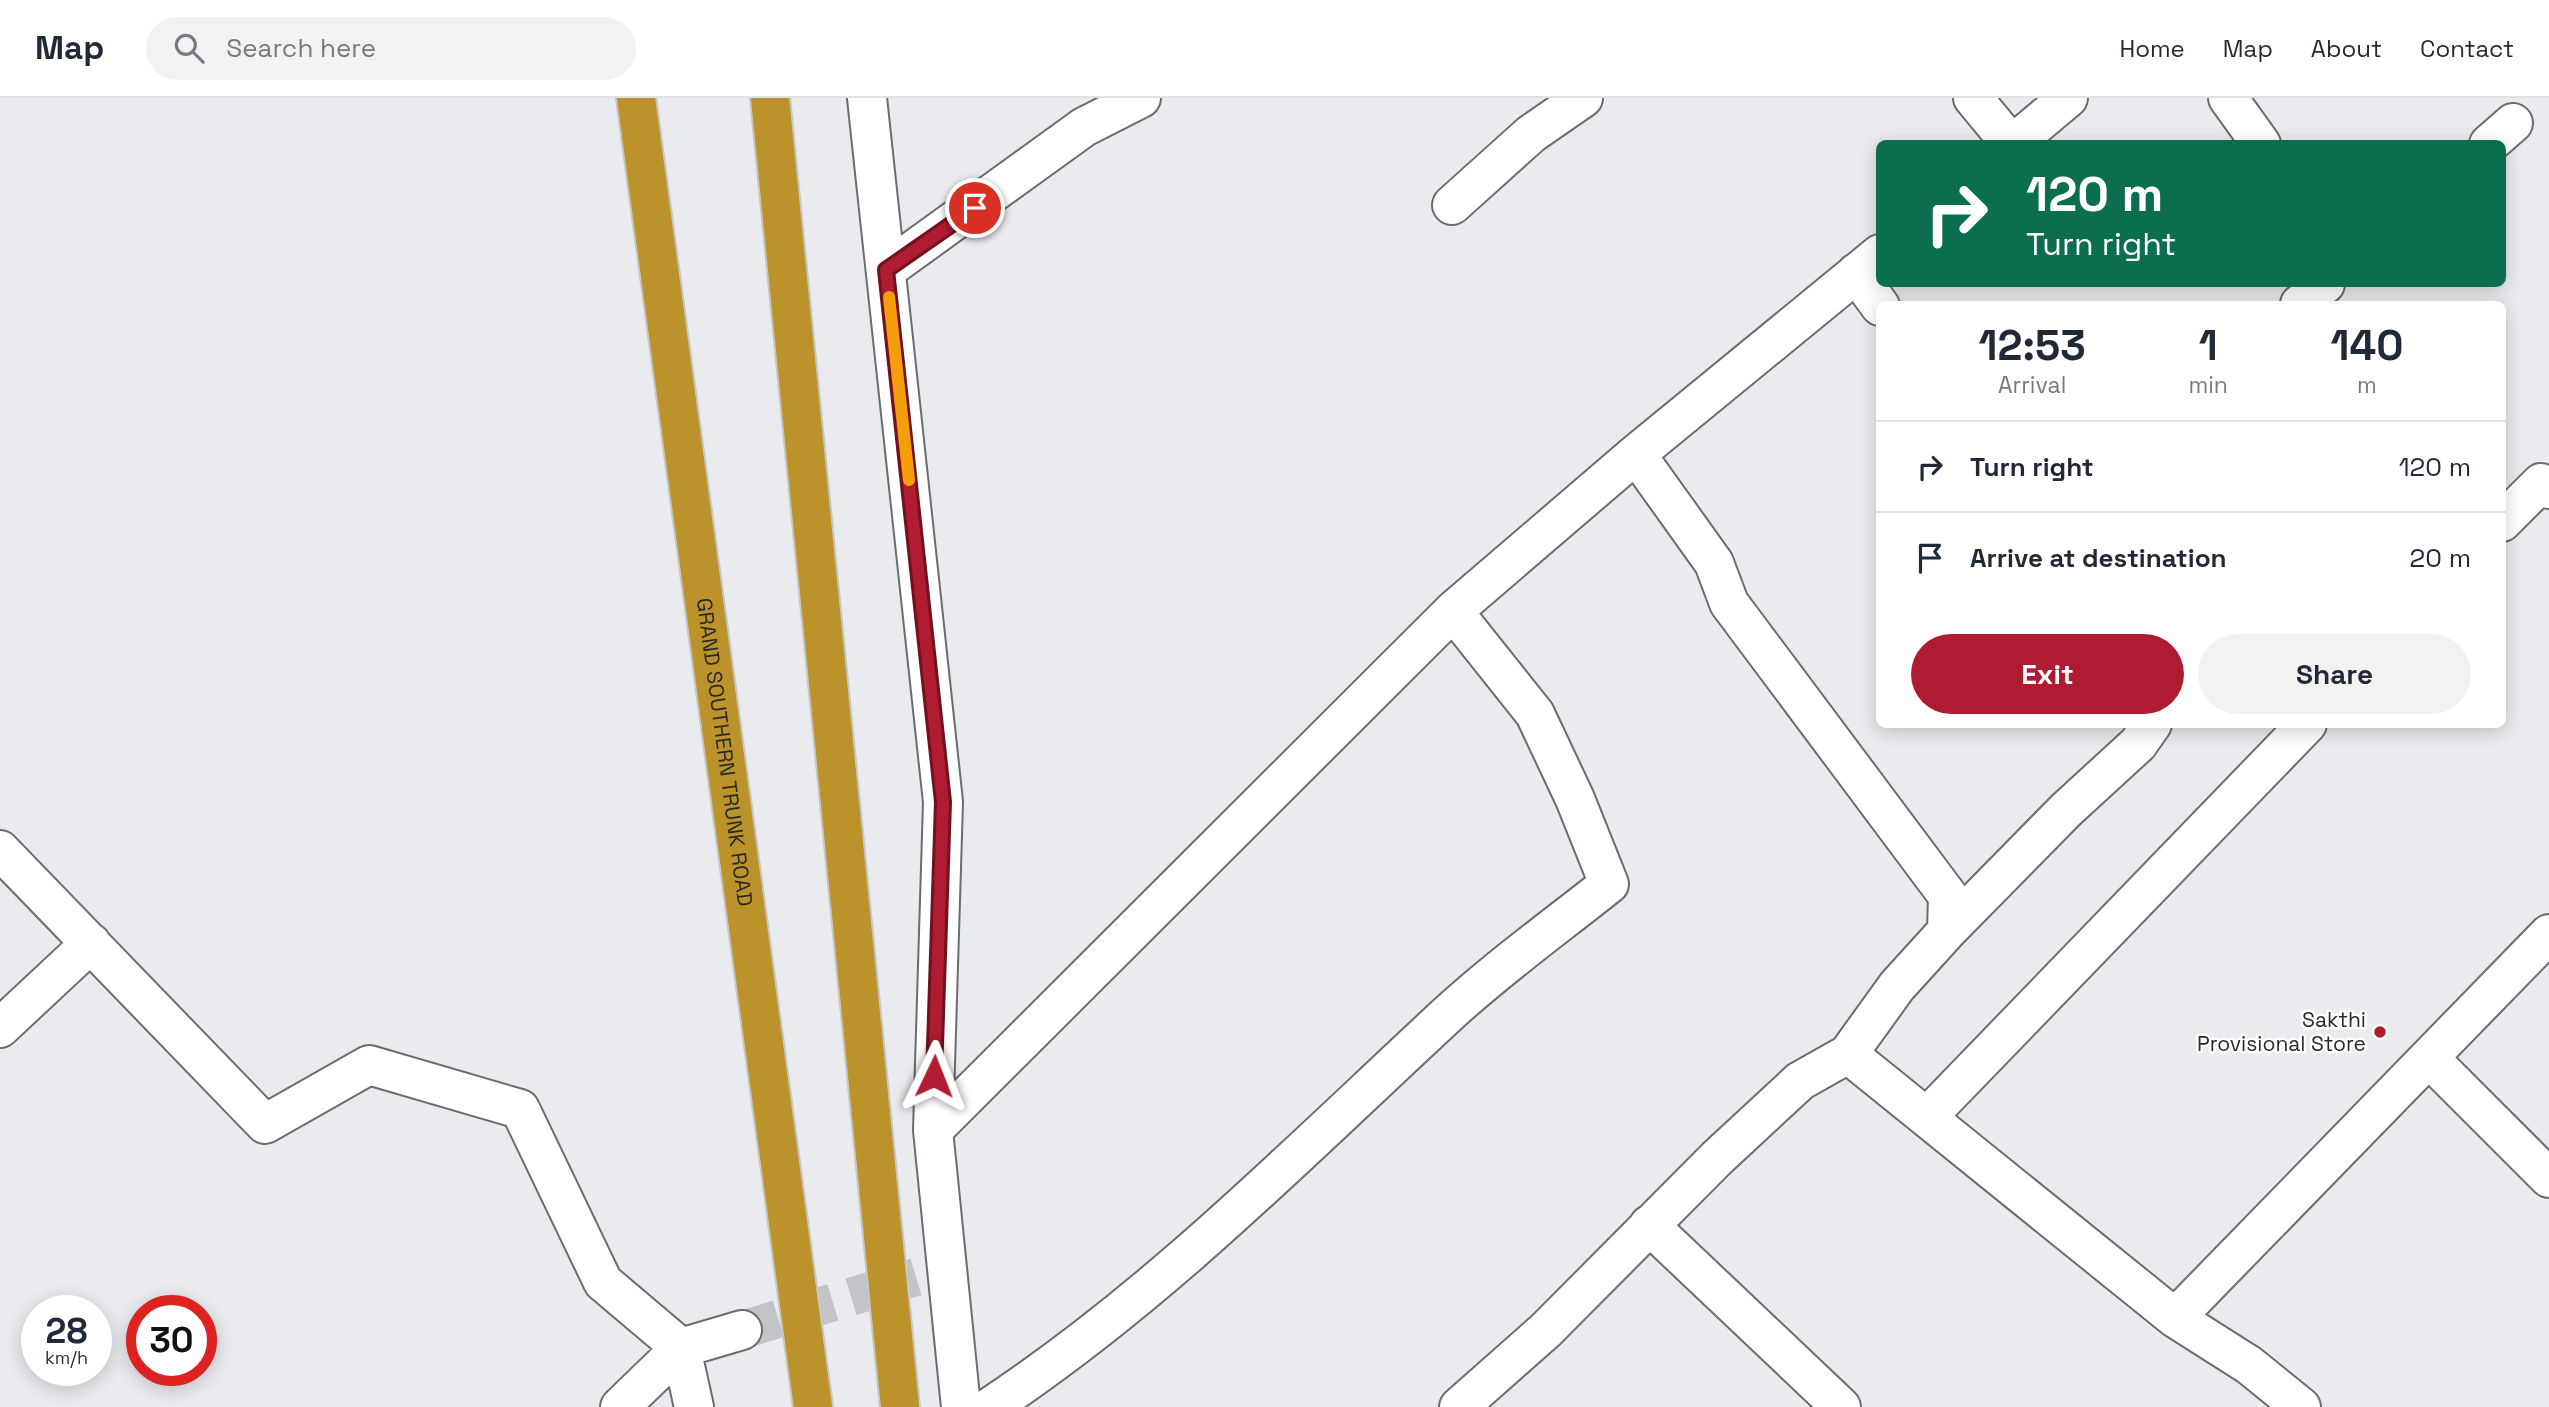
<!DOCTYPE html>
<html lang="en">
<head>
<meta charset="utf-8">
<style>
	:root { --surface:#fff; --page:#f2f2f3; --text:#1f2937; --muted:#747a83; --line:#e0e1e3; --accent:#af1b30 }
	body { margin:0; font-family:"Space Grotesk",sans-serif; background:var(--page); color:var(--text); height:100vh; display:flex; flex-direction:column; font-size:26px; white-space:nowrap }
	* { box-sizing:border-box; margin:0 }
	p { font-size:23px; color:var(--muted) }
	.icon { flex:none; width:38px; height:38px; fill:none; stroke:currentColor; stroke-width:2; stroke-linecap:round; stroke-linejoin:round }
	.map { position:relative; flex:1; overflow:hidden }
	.panel { position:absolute; left:1876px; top:203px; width:630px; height:427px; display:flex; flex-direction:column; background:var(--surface); border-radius:10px; box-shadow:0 4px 18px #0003 }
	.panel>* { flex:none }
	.top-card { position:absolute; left:1876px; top:42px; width:630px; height:147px; border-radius:10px; box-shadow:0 4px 18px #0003; background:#0b6e4f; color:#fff; overflow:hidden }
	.speed { position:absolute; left:21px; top:1197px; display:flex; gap:14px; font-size:35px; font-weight:700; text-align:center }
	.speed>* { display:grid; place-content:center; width:91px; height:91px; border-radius:50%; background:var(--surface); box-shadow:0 4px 18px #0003; line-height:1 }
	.speed small { font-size:18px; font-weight:400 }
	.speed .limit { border:10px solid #d22; background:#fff; color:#111 }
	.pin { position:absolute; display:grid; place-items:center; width:60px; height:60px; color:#fff; margin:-30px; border:4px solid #fff; border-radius:50%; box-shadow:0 2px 7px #0007 }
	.me { position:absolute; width:77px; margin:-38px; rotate:2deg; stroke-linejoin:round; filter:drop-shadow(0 0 5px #0008) }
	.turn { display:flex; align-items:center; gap:24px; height:147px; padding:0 35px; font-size:32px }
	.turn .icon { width:91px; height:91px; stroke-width:2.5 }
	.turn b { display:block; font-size:49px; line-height:60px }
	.eta { display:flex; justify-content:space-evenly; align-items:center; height:119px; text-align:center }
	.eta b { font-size:42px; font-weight:700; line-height:49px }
	.cta { display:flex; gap:14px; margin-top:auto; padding:14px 35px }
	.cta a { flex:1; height:80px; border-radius:42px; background:var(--accent); color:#fff; font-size:28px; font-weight:700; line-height:80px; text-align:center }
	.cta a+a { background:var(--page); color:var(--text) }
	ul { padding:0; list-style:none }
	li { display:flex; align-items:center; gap:21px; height:91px; padding:0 35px; border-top:2px solid var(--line) }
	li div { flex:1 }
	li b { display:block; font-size:26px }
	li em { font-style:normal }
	header { display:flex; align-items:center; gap:42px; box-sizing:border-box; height:98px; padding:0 35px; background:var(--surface); border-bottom:2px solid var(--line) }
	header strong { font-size:33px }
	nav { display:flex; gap:38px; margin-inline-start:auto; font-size:24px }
	.search { width:490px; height:63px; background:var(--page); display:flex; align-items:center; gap:18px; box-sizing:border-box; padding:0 24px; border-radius:38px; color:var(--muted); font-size:26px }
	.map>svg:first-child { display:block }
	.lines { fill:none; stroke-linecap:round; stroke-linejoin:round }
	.minor-tunnel { stroke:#c2c4c8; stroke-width:38; stroke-dasharray:38 19; stroke-linecap:butt }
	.minor-casing { stroke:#6a6c6f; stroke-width:42 }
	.highway-casing { stroke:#c7c7c8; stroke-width:42 }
	.minor { stroke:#fff; stroke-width:38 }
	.highway { stroke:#bc922b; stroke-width:38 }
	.route-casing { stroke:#72121f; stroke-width:18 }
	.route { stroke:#af1b30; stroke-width:12 }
	.slow { stroke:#f59e0b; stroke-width:12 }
	.poi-dot { fill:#af1b30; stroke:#fff; stroke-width:2.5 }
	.labels { text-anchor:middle; stroke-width:5; stroke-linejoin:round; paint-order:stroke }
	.street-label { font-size:21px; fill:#28292a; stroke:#fff }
	.poi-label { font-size:21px; fill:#28292a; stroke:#fff; text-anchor:end }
</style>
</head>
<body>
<header>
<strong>Map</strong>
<div class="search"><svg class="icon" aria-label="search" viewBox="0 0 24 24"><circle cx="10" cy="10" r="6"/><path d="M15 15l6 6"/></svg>Search here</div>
<nav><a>Home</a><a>Map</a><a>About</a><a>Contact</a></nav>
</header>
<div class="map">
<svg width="2549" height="1309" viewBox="0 0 2549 1309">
	<rect width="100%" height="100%" fill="#e9ebef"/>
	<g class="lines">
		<path class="minor-tunnel" d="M742 1232 916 1179"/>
		<g class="minor-casing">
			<path id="minor" d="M867 0 943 704 933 1032 961 1309
				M1973 0 2011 46
				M2228 0 2261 46
				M2013 46 2068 0
				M2489 46 2513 25
				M1452 107 1531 36 1583 0
				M886 172 1084 29 1141 0
				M1856 175 1880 208
				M2300 206 2325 186
				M1636 356 1714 465 1729 505 1948 798 1947 833 1897 888 1848 956
				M2502 424 2541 385 2549 391
				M0 752 265 1026 369 967 520 1011 603 1184 681 1250 694 1309
				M1947 833 2066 712 2138 646 2152 626
				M0 930 91 845
				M2430 961 2549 1080
				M1927 1019 2307 626
				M933 1032 1453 513 1636 356 1880 156
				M1649 1127 1841 1309
				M2175 1220 2249 1267 2301 1309
				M620 1309 681 1250 742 1232
				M990 1309C1158 1198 1301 1052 1448 916 1498 870 1555 829 1609 786L1575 701 1535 616 1453 513
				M1459 1309 1546 1232 1717 1060 1800 983 1848 956 2175 1220 2549 836"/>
		</g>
		<g class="highway-casing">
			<g id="highway">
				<path id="s1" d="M636 0 813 1309"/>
				<path d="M770 0 900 1309"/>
			</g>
		</g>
		<use href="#minor" class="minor"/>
		<use href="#highway" class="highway"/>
	</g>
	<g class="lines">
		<g class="route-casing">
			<path id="route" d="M934 978 943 704 886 172 975 110"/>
		</g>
		<use href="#route" class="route"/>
		<path class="slow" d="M889 199 909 382"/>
	</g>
	<circle class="poi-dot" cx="2380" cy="934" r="7"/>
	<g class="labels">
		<g class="street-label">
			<text dy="7" stroke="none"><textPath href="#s1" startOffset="660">GRAND SOUTHERN TRUNK ROAD</textPath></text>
		</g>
		<g class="poi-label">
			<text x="2366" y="929">Sakthi<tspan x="2366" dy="24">Provisional Store</tspan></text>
		</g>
	</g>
</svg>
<div class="speed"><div>28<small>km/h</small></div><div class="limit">30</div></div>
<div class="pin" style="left:975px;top:110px;background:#d93025"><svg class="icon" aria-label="arrive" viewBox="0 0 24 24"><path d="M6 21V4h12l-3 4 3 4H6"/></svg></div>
<svg class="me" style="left:934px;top:978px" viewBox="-20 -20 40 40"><path d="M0-17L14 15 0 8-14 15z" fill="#af1b30" stroke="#fff" stroke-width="4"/></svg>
<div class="top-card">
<div class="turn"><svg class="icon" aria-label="right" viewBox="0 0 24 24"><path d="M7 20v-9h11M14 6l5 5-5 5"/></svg><div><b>120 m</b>Turn right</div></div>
</div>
<section class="panel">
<div class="eta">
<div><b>12:53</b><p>Arrival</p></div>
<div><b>1</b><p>min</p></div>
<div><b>140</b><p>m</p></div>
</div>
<ul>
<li><svg class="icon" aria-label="right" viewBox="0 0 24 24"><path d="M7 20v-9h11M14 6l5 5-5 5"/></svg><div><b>Turn right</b></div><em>120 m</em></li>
<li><svg class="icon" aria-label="arrive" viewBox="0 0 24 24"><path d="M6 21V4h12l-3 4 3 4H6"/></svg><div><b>Arrive at destination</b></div><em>20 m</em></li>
</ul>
<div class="cta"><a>Exit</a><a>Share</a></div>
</section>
</div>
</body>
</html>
